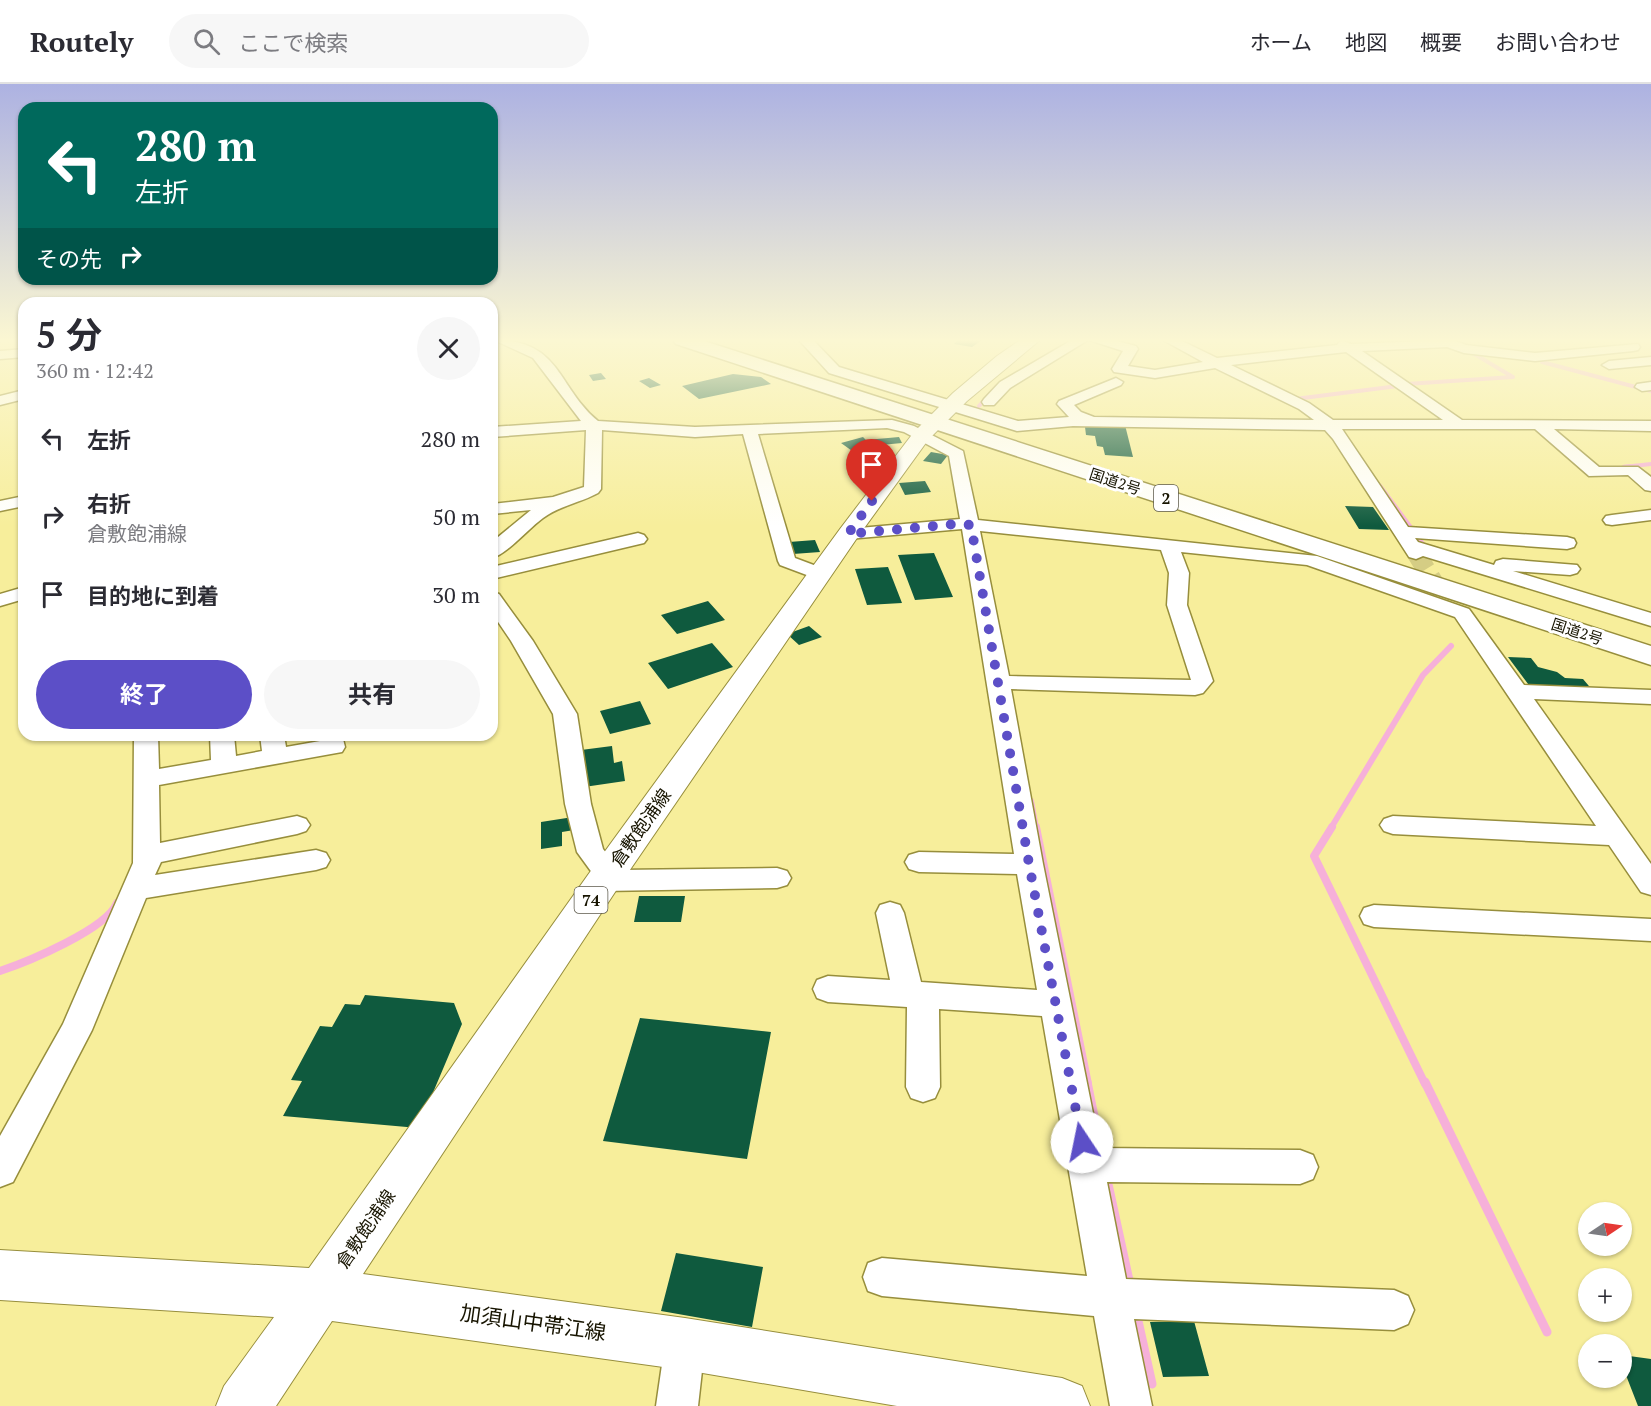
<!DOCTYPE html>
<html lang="ja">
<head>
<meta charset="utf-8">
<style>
	:root { --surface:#fff; --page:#f7f7f7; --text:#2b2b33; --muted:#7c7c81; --line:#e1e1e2; --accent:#5c4fc7 }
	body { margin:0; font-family:"PT Serif","Noto Sans JP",serif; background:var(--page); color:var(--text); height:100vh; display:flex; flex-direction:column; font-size:22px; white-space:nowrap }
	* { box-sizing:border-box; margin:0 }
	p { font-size:20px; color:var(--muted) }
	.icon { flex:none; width:33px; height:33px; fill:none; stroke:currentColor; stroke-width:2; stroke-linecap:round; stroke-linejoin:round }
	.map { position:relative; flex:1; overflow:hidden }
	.side { position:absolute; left:18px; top:213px; width:480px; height:444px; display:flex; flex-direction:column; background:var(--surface); border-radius:18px; box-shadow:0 2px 4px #0004 }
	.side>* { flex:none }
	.banner { position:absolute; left:18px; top:18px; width:480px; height:183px; border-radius:18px; box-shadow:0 2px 4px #0004; background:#00695c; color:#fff; overflow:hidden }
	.needle { width:39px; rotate:77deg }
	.buttons { position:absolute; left:1578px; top:1118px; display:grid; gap:12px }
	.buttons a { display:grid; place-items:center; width:54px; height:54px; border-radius:50%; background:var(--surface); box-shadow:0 2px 4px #0004; font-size:30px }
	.pin { position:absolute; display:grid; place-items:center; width:51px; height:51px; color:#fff; margin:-62px -26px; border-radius:50% 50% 50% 0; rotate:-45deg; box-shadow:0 0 6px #0007 }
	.pin .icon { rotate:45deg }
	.me { position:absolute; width:66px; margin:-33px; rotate:349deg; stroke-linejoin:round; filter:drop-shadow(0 0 4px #0008) }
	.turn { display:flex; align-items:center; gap:21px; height:126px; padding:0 18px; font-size:27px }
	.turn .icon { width:78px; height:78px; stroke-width:2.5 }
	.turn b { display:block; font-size:42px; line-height:51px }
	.then { display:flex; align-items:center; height:57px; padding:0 18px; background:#0003; gap:12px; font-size:22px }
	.round { display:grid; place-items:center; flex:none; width:63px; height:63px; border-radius:32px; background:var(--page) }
	.summary { display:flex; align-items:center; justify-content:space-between; height:102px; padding:0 18px }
	h1 { font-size:36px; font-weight:700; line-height:45px }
	.primary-button { display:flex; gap:12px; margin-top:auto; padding:12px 18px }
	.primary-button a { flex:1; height:69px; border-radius:36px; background:var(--accent); color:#fff; font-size:24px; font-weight:700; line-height:69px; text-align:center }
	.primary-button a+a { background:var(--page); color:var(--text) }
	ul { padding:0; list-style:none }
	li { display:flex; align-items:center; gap:18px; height:78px; padding:0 18px }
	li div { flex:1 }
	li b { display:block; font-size:22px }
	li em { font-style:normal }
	header { display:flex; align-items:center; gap:36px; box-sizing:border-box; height:84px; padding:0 30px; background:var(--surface); border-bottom:2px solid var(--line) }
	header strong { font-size:28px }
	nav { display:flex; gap:33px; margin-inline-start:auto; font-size:21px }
	.search { width:420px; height:54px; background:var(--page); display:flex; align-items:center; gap:15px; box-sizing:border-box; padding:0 21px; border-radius:33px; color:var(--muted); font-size:22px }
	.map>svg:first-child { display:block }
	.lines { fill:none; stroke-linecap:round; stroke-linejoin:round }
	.stream-far4 { stroke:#f6b0d9; stroke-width:4 }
	.stream-far3 { stroke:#f6b0d9; stroke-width:4.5 }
	.stream-far2 { stroke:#f6b0d9; stroke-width:6 }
	.stream-far1 { stroke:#f6b0d9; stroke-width:8 }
	.stream { stroke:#f6b0d9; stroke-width:9 }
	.building { fill:#0f5a3e }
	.minor-tunnel { stroke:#d5cd84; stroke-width:19; stroke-dasharray:19 9; stroke-linecap:butt }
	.minor-casing { stroke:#978e3c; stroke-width:3 }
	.major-casing { stroke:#978e3c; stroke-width:2 }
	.highway-casing { stroke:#978e3c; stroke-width:3 }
	.minor { fill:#fff; fill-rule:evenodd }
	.major { fill:#fff; fill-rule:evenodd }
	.highway { fill:#fff; fill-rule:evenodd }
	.route { stroke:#5c4fc7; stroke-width:10; stroke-dasharray:0 18 }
	.labels { text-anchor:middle; stroke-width:6; stroke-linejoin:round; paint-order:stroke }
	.far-street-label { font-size:15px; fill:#171400; stroke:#fff }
	.shield { fill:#fff; stroke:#5d5a4c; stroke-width:1.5 }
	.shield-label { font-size:16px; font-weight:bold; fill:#171400 }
	.street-label { font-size:18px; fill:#171400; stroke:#fff }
	.near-street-label { font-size:21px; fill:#171400; stroke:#fff }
</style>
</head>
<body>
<header>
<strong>Routely</strong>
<div class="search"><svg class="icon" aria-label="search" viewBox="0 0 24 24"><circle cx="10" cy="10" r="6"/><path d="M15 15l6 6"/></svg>ここで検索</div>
<nav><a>ホーム</a><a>地図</a><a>概要</a><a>お問い合わせ</a></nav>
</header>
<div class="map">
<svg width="1651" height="1322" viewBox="0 0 1651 1322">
	<rect width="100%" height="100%" fill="#f7ee9b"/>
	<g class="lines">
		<path class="stream-far4" d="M1542 278 1651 307
			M1406 300 1513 293 1471 268
			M1295 315 1398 302
			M979 322 997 302
			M1624 383 1651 380"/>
		<path class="stream-far3" d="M1629 388 1624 383 1636 382
			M1380 402 1426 464"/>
		<path class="stream-far2" d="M1031 717 1036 744
			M1331 744 1423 591 1451 562"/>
		<path class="stream-far1" d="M1036 743 1088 1000
			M1332 743 1314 772 1425 1000
			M0 887C27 878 107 845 117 819"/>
		<path class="stream" d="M1087 998 1102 1072
			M1425 998 1547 1248
			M1106 1091 1130 1201
			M1136 1228 1152 1300"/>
	</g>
	<path class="building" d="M958 256H982L972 263 954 260Z
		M601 289 606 295 593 297 589 291Z
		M733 290 761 293 771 300 699 315 682 302Z
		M649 294 661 301 650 304 639 297Z
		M1097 339 1125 341 1133 373 1105 371 1103 363 1097 362 1095 352 1086 351 1085 343H1098Z
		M863 353 866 356 899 353 902 359 881 361 882 363 876 364 888 372 874 375 870 372 862 374 841 359Z
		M931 368 948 371 941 380 923 377Z
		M925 397 931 408 905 411 899 399Z
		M1345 422 1373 423 1389 446 1359 445Z
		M815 456 820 468 793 470 789 458Z
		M934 469 953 513 915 516 898 471Z
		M888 483 902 519 867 521 855 485Z
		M708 517 725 536 677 550 661 531Z
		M809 542 822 553 799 561 787 550Z
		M712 559 733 583 668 605 648 579Z
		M1508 573 1531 574 1538 583 1557 588 1565 594 1583 595 1594 608 1531 604Z
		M640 617 651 640 610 650 600 627Z
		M612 662 614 679 622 677 625 697 584 703 581 666Z
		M573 733 574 746 562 748V762L541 765V738Z
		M639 812H685L681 838H634Z
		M365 911 454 919 462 940 418 1044 283 1032 302 997 291 996 320 942 332 943 345 920 360 921Z
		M640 934 771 948 747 1075 603 1057Z
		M676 1169 763 1183 752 1243 661 1227Z
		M1194 1237 1209 1292 1163 1293 1150 1238Z
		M1622 1271 1651 1275V1322H1638L1622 1281Z"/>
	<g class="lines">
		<path class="minor-tunnel" d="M1416 469 1446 518"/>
		<g class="minor-casing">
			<path id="minor" d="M494 256C561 256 557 303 598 337L695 343 892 336 914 342 963 367 978 436 1317 472 1469 525 1524 601 1651 606V620L1534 615 1651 780V811L1641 808 1609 761 1393 750 1384 747 1380 741 1384 735 1393 732 1596 742 1455 533 1307 481 1181 468 1189 489 1187 521 1213 597 1203 609 1195 611 1011 605 1043 780 1100 1064 1300 1066 1313 1071 1318 1083 1313 1095 1300 1100 1107 1098 1126 1195 1394 1206 1408 1212 1414 1226 1408 1240 1394 1246 1134 1235 1152 1322H1110L1094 1232 882 1212 868 1207 863 1193 868 1179 882 1174 1087 1192 1042 932 939 925 940 1003 935 1014 923 1018 911 1014 906 1003 907 923 828 918 817 914 813 905 817 896 828 892 890 896 876 829 880 821 890 818 900 821 904 829 921 898 1037 906 1017 790 919 788 909 785 905 778 909 771 919 768 1014 770 962 445 848 455 842 454 839 450 842 446 848 445 960 435 949 372 904 348 887 344 758 350 795 474 827 486 830 490 827 494 820 496 780 481 778 477 743 350 695 353 602 346 601 405 598 409C580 419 561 421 543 434 529 444 507 470 492 474V458L531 426 492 430V420L553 413 584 403 586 346 492 353V343L581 337 533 274ZM980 447 1161 466 1169 489 1167 521 1191 596 1009 592Z
				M799 256H813L839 283 1018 337 1069 333 1057 320 1059 317 1116 294 1123 298 1121 301 1074 321 1081 328 1094 333 1314 336 1299 325 1215 284 1155 294 1114 288 1112 285 1123 267 1089 256H1113L1136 262 1138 265 1128 282 1155 286 1203 278 1163 256H1180L1217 274 1337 261 1341 256 1351 260 1453 256 1466 261 1535 269 1638 260 1640 263 1638 266 1633 267 1535 277 1464 269 1447 263 1362 267 1462 336 1651 337V347L1554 345 1599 383H1638L1651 393V407L1645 406 1628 391 1589 392 1535 345H1342L1408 443 1567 453 1574 455 1576 459 1574 463 1567 465 1415 454 1418 458 1494 481 1496 477 1503 475 1577 481 1580 485 1577 489 1570 491 1513 487 1651 529V542L1423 472 1416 475 1409 473 1333 355 1325 346 1073 342 1017 347 829 289ZM1346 268 1443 336H1333L1309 319 1231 281Z
				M1072 256H1088L1010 304 994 321H984L982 318 984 315 1000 298Z
				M24 265V273L0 275V267Z
				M1651 273V281L1609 285 1602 281 1609 277Z
				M1651 298V306L1642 307 1635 303 1637 300Z
				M24 306V315L0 321V312Z
				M24 412V422L0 427V417Z
				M1651 426V436L1612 441 1606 440 1603 436 1606 432 1612 431Z
				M638 449 644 451 647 455 644 459 492 495V483Z
				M24 503V515L0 522V510Z
				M492 508 499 510 533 557 577 630 591 720 603 765 620 786 777 784 787 787 791 794 787 801 777 804 603 807 593 804 589 797 593 790 577 768 565 720 553 630 511 557 492 529Z
				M134 651H158L159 685 211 676 210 651H234L236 672 262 667 260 651H284L286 663 320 657 318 651H342L345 663 342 668 159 701 160 759 297 732 306 735 310 741 306 747 297 750 161 778 155 791 316 766 326 769 330 776 326 783 316 786 146 814 92 946 13 1098 0 1103V1052L63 940 133 779Z
				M1374 821 1651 835V857L1374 843 1364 840 1360 832 1364 824Z
				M685 1240 699 1246 705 1260 698 1322H656L665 1260 671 1246Z"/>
		</g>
		<g class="major-casing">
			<path id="major" d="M1020 256H1040L967 317 928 356 857 454 621 799 363 1190 685 1234 1062 1294 1082 1302 1090 1322H897L685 1286 332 1237 276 1322H216L224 1302 274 1233 0 1216V1166L309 1184 595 781 840 445 914 348 953 309 997 272Z"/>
		</g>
		<g class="highway-casing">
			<path id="highway" d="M673 256H701L1651 562V581L676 260Z"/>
		</g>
		<use href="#minor" class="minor"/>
		<use href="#major" class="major"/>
		<use href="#highway" class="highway"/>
	</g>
	<linearGradient id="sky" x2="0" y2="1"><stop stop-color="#adb2e2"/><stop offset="0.58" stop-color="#fbf7d2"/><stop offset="1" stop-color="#fbf7d2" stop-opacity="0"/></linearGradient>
	<rect width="1651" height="442" fill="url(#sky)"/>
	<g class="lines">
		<path class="route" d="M872 417 848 450 956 440 971 441 1029 780 1082 1058"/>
	</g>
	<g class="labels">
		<g class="far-street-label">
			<text transform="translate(1115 398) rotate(18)" y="5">国道2号</text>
			<text transform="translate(1577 548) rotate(18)" y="5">国道2号</text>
		</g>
		<g class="shield">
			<rect x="1154" y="401" width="24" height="26" rx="4.5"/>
			<rect x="574.5" y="803" width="33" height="26" rx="4.5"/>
		</g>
		<g class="shield-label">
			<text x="1166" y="420">2</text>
			<text x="591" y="822">74</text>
		</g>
		<g class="street-label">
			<text transform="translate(641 744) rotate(-55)" y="6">倉敷飽浦線</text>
			<text transform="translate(366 1145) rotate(-56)" y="6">倉敷飽浦線</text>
		</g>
		<g class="near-street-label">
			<text transform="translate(533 1239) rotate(8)" y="7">加須山中帯江線</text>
		</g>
	</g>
</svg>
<div class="buttons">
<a><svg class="needle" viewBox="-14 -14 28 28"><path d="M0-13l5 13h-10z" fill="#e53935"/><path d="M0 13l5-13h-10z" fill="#7c7c81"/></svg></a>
<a>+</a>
<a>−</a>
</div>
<div class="pin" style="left:872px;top:417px;background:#d93025"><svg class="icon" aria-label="arrive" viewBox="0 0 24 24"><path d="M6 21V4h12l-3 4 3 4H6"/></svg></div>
<svg class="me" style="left:1082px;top:1058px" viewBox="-20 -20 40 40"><circle r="19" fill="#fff"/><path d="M0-13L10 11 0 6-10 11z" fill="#5c4fc7"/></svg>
<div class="banner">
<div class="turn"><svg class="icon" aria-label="left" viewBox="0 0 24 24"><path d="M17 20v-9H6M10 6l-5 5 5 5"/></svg><div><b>280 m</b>左折</div></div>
<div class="then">その先<svg class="icon" aria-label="right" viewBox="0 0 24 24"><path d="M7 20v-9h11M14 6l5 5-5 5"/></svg></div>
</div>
<section class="side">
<div class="summary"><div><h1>5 分</h1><p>360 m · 12:42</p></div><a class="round"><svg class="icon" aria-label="close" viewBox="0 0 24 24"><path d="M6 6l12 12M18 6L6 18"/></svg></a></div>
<ul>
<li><svg class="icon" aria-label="left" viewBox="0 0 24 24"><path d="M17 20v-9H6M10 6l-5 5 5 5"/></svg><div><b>左折</b></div><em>280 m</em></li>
<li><svg class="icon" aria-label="right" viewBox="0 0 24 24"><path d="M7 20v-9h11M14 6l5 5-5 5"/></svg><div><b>右折</b><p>倉敷飽浦線</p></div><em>50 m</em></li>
<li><svg class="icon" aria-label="arrive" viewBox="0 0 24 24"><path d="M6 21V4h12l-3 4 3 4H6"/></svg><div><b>目的地に到着</b></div><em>30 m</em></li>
</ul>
<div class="primary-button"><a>終了</a><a>共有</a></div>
</section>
</div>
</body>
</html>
